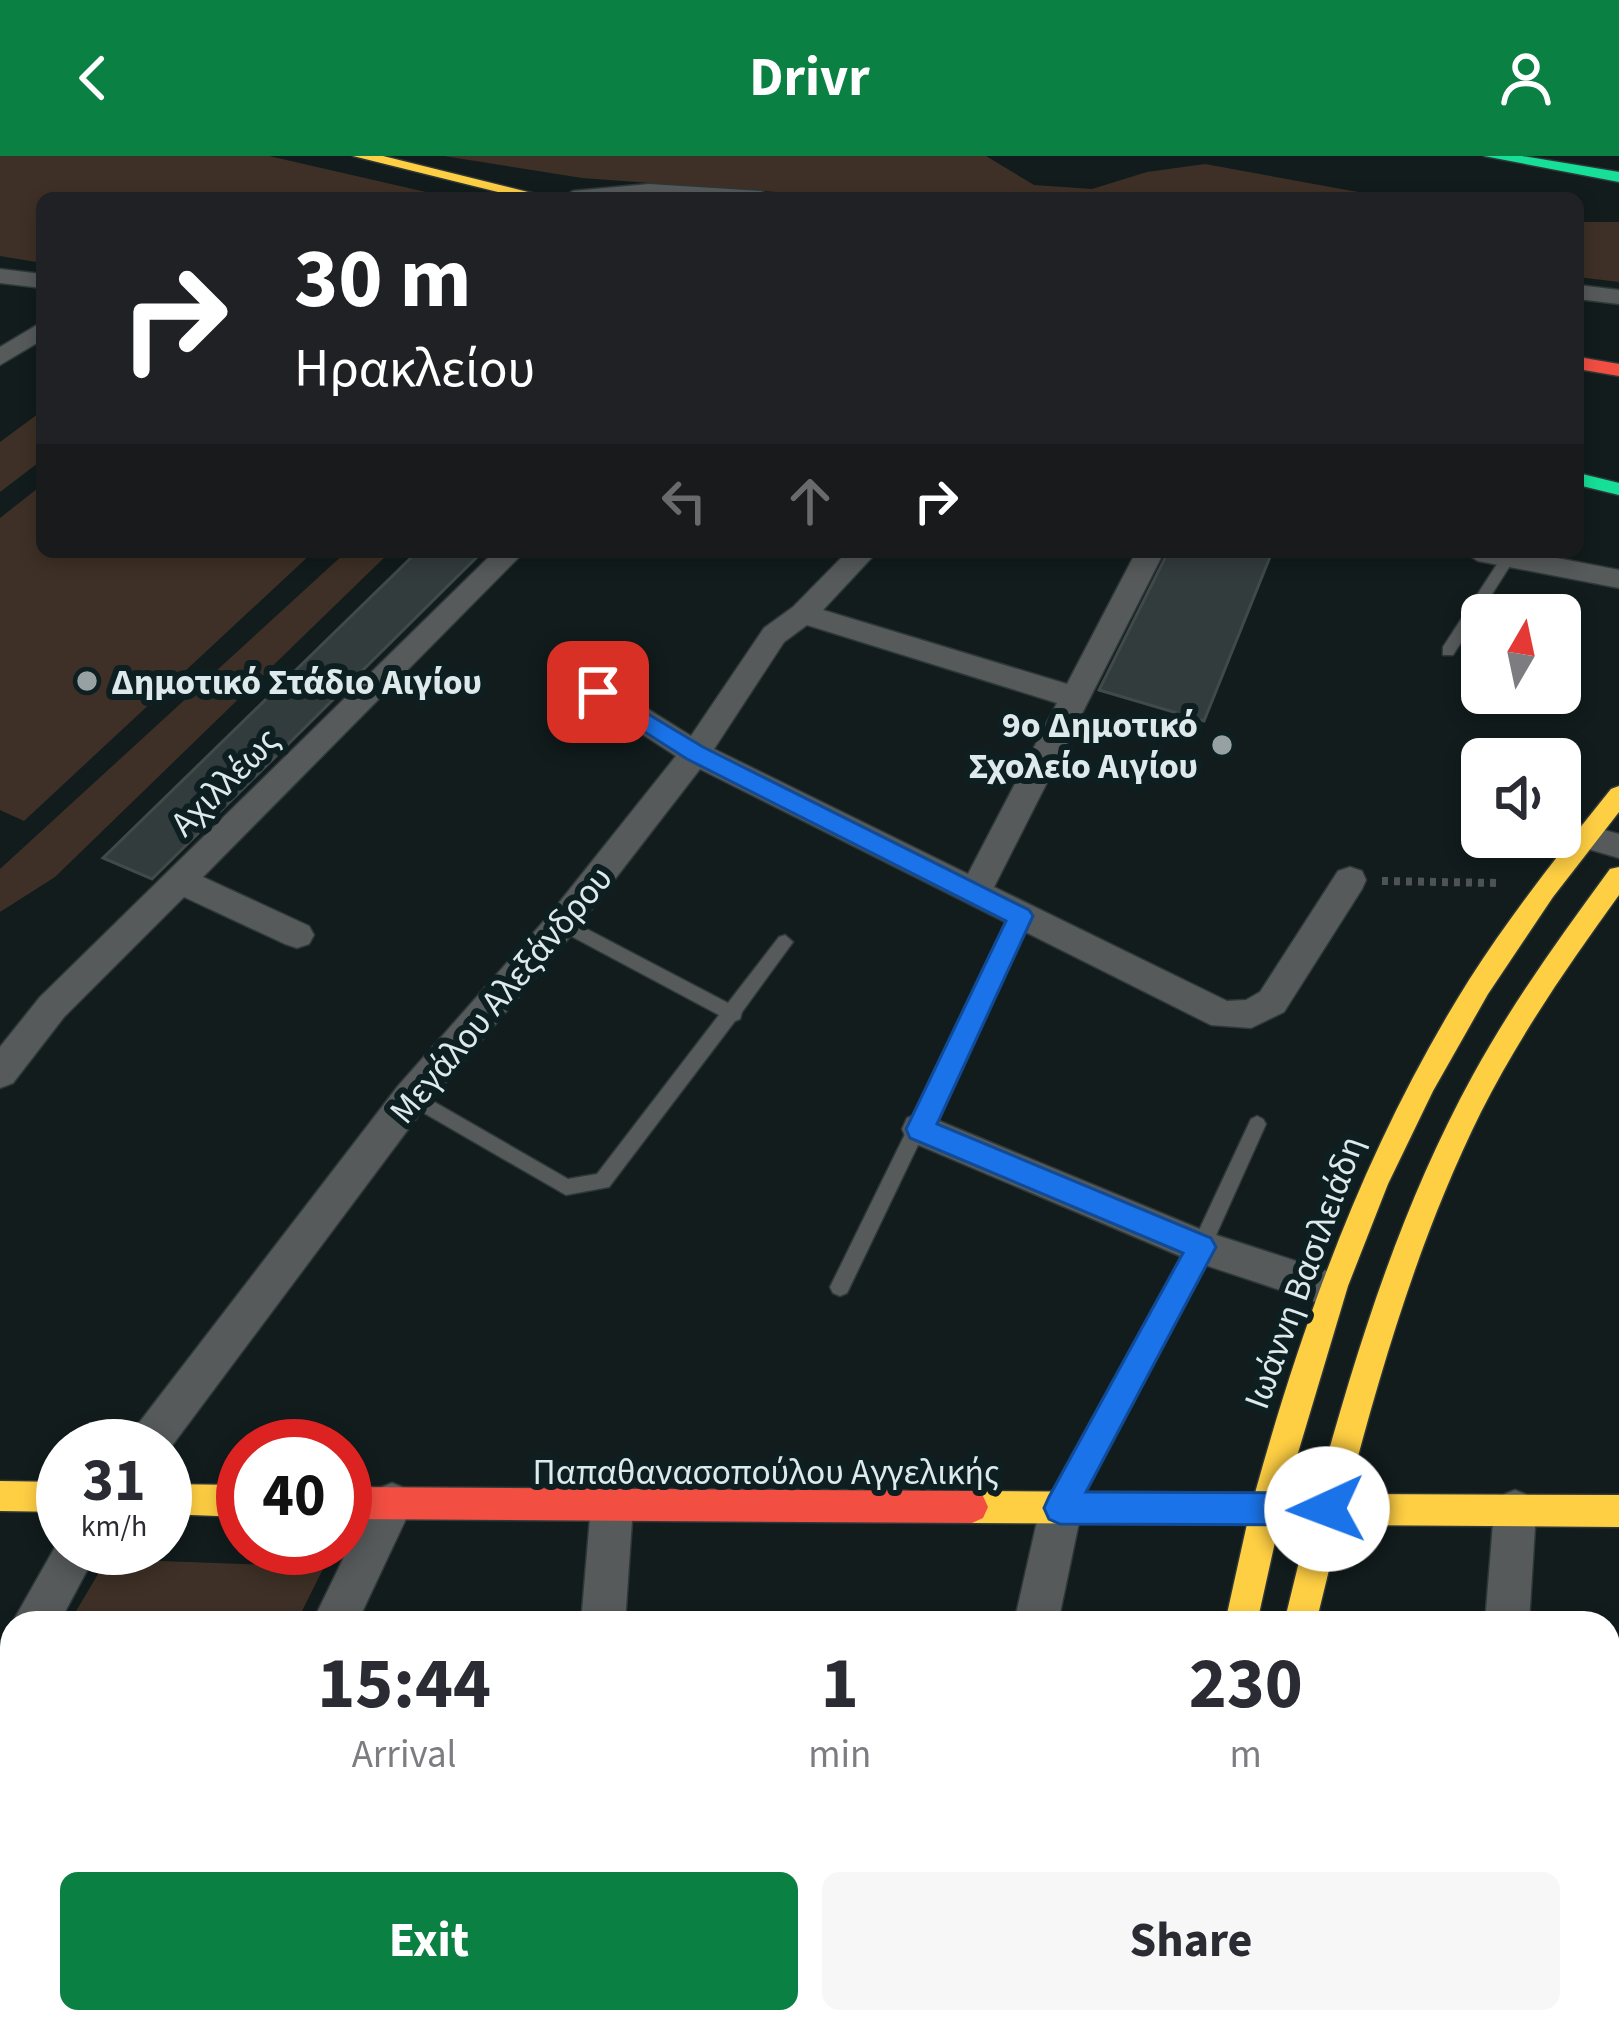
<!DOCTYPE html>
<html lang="en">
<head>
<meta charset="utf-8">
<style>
	:root { --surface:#fff; --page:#f7f7f7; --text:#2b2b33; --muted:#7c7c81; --accent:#0b8043 }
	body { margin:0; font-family:"Source Sans 3",sans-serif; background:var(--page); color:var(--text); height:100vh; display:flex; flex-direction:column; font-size:45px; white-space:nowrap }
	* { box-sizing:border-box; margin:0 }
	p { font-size:39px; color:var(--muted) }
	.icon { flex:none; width:66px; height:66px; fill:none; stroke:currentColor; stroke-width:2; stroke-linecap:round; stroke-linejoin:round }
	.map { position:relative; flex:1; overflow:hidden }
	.side { position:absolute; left:0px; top:1455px; width:1620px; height:423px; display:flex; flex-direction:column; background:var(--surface); border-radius:36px 36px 0 0; box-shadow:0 6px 18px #0003 }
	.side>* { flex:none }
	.hud { position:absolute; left:36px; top:36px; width:1548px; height:366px; border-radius:18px; box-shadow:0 6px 18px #0003; background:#202124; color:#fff; overflow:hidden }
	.needle { width:78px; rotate:9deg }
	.fabs { position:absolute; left:1461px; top:438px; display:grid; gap:24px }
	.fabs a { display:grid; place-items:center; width:120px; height:120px; border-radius:18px; background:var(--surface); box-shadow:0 6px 18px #0003; font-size:60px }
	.speed { position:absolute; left:36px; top:1263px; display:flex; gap:24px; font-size:60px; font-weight:700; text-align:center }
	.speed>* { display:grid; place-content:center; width:156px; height:156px; border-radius:50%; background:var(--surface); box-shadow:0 6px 18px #0003; line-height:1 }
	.speed small { font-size:30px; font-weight:400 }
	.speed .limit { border:18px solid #d22; background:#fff; color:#111 }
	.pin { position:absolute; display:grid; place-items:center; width:102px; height:102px; color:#fff; margin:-51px; border-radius:24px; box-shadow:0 6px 18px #0006 }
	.me { position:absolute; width:132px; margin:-66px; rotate:268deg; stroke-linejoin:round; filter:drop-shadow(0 0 9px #0008) }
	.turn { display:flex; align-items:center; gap:42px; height:252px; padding:0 60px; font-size:54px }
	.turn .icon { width:156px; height:156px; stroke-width:2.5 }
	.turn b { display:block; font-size:84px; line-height:102px }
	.lanes { display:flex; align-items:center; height:114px; padding:0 60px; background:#0003; justify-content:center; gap:60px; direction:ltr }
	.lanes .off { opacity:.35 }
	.eta { display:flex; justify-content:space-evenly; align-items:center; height:204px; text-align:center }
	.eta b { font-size:72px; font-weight:700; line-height:84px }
	.action { display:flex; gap:24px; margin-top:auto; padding:24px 60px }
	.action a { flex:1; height:138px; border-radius:18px; background:var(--accent); color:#fff; font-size:48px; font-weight:700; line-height:138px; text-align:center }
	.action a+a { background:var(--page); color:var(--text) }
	header { display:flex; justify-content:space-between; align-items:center; height:156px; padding:0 60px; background:var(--accent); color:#fff; font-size:54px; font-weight:700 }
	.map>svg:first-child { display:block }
	.green { fill:#3e3026 }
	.building { fill:#333c3d; stroke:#404a4a; stroke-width:3 }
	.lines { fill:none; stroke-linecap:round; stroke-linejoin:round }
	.lane-casing { stroke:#2f3839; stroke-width:3 }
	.street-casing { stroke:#2f3839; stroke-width:3 }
	.fast-casing { stroke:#2f3839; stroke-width:3 }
	.slow-casing { stroke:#2f3839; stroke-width:3 }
	.jam-casing { stroke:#2f3839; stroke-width:3 }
	.path { stroke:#4e5354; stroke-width:8; stroke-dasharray:6 6; stroke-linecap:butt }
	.lane { fill:#565a5a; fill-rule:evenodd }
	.street { fill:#565a5a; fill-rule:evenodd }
	.fast { fill:#16e098; fill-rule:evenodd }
	.slow { fill:#ffcf43; fill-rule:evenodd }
	.jam { fill:#f24e42; fill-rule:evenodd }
	.route { fill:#1a73e8; stroke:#114b97; stroke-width:3 }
	.poi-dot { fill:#97a1a3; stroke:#0e1f22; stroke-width:4.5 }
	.labels { text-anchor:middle; stroke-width:12; stroke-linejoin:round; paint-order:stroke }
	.poi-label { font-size:36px; font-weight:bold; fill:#dee9eb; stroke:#0e1f22; text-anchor:start }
	.street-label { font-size:36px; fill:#dee9eb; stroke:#0e1f22 }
</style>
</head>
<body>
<header><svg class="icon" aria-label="back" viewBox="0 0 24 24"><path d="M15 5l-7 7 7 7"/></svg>Drivr<svg class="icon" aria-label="person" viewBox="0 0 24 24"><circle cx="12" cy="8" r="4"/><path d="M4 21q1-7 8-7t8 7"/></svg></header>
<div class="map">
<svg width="1619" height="1876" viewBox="0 0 1619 1876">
	<rect width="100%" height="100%" fill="#121c1d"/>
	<path class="green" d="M0 0H269L452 42H42V107L0 100Z
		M444 0H986L1034 29 1092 33 1147 16 1205 8 1391 42H859L582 22Z
		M1578 66H1619V126L1578 121Z
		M42 255V304L0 336V286Z
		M42 329V396H313L24 665 0 654V362Z
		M346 396H390L55 721 0 756V713Z
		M107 1403 324 1411 296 1467H69Z
		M12 1564V1732L0 1730V1585Z"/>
	<path class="building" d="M417 396H482L152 723 103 702Z
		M1168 396H1272L1204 565 1099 534Z"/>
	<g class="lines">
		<g class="lane-casing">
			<path id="lane" d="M1508 397 1515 402 1453 499H1443V491L1503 399Z
				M1020 754 1028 760 847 1137 840 1140 833 1137 830 1131 833 1125 1012 760Z
				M562 760 728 847 779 781 785 779 793 786 742 856 740 863 735 865 609 1031 566 1039 405 946 402 941 405 936H417L568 1023 597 1018 719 859 556 772 554 767Z
				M1257 960 1263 963 1266 968 1208 1097 1073 1350 1066 1353 1059 1350 1055 1343 1059 1336 1194 1085 1251 963Z"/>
		</g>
		<g class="street-casing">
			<path id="street" d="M649 28 761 35 772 42H562L573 35Z
				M0 113 42 118V132L0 127Z
				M1578 129 1619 134V148L1578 143Z
				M42 166V184L0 209V191Z
				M494 396H524L203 721 309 770 314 779 309 788 297 792 285 788 184 741 64 861 13 927 0 932V891L40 841Z
				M847 396H877L823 454 1067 528 1136 396H1164L994 731 1227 845 1246 844 1260 836 1338 715 1350 711 1362 715 1366 724 1362 733 1284 856 1251 872 1211 869 700 613 574 776 424 952 165 1299V1290H126L132 1276 398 930 550 758 676 600 556 522 551 515 556 508H576L691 580 764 472 793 451ZM807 469 1057 547 968 718 714 593 784 486Z
				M1464 396H1526L1619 414V432L1478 405Z
				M1582 668 1619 678V702L1571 688 1566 680 1571 672Z
				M920 957 1207 1076 1342 1120 1347 1132 1342 1144 1328 1150 1187 1103 907 984 902 973 907 962Z
				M392 1327 407 1333 413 1348 357 1467H312L377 1333Z
				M612 1329 627 1335 633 1350 625 1467H581L591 1350 597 1335Z
				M1061 1331 1076 1337 1082 1352 1058 1467H1014L1040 1352 1046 1337Z
				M1515 1334 1530 1340 1536 1355 1529 1467H1485L1494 1355 1500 1340Z
				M63 1377V1392H99L59 1467H12Z
				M12 1483V1542L0 1547V1488Z
				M117 1866H167L163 1876H113Z
				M552 1866H602L601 1876H551Z
				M909 1866H959L956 1876H906Z
				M1452 1866H1502V1876H1452Z"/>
		</g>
		<g class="fast-casing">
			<path id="fast" d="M1484 0H1522L1619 16V26Z
				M1578 317 1619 327V339L1578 329Z"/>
		</g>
		<g class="slow-casing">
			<path id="slow" d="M353 0H383L552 42H522Z
				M1619 630V656L1553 741 1488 838 1433 935 1388 1028 1348 1130 1286 1337 1317 1338C1356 1194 1401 1050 1473 919 1513 846 1561 780 1610 713L1619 711V739C1569 808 1520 879 1481 956 1421 1077 1382 1208 1348 1338L1619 1339V1371L1340 1369 1316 1467H1284L1308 1369 1279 1368 1257 1467H1225L1247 1368 972 1367 961 1362 956 1351 961 1340 972 1335 1255 1337C1305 1157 1369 983 1469 824 1512 757 1561 695 1611 633Z
				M0 1325 63 1326V1356L0 1355Z
				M165 1328 243 1329V1361L165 1358Z
				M1165 1866H1203V1876H1165Z"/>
		</g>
		<g class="jam-casing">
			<path id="jam" d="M1578 201 1619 208V220L1578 213Z
				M345 1331 972 1335 983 1340 988 1351 983 1362 972 1367 345 1363Z
				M1237 1866H1275L1274 1876H1236Z"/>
		</g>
		<path class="path" d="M1382 725 1499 727"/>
		<use href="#lane" class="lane"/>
		<use href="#street" class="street"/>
		<use href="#fast" class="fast"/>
		<use href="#slow" class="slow"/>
		<use href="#jam" class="jam"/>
	</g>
	<path class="route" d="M598 528 703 591 1029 754 1033 760 937 968 1211 1082 1216 1091 1086 1336 1327 1337 1339 1342 1343 1353 1339 1364 1327 1369 1060 1368 1049 1363 1044 1352 1049 1341 1183 1097 910 982 906 973 1006 765 687 603 590 541 587 536Z"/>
	<g class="poi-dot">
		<circle cx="87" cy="525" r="12"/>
		<circle cx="1222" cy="589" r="12"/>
	</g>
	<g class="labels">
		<g class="poi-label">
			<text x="111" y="538">Δημοτικό Στάδιο Αιγίου</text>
			<text x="1198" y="581" text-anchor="end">9ο Δημοτικό<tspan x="1198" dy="41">Σχολείο Αιγίου</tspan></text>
		</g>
		<g class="street-label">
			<text transform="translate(224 625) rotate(-45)" y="13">Αχιλλέως</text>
			<text transform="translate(500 838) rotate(-50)" y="13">Μεγάλου Αλεξάνδρου</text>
			<text transform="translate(1303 1116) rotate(-70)" y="13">Ιωάννη Βασιλειάδη</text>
			<text x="766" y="1328">Παπαθανασοπούλου Αγγελικής</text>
		</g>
	</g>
</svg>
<div class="fabs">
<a><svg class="needle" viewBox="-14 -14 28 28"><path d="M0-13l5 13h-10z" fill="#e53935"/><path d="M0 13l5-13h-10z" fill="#7c7c81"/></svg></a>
<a><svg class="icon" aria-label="sound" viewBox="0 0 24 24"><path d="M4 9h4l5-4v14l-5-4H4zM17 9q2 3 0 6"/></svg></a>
</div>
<div class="speed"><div>31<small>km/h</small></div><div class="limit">40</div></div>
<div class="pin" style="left:598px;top:536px;background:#d93025"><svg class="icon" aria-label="arrive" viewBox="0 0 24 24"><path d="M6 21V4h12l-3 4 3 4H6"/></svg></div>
<svg class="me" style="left:1327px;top:1353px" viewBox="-20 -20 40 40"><circle r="19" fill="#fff"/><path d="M0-13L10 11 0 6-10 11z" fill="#1a73e8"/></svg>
<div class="hud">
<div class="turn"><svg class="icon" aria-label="right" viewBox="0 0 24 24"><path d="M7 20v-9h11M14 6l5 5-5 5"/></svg><div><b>30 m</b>Ηρακλείου</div></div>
<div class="lanes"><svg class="icon off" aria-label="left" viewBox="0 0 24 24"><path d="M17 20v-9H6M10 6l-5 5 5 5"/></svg><svg class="icon off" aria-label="ahead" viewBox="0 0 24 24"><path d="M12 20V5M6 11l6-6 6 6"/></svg><svg class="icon" aria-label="right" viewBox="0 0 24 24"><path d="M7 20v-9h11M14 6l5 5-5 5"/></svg></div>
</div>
<section class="side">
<div class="eta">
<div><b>15:44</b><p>Arrival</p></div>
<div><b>1</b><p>min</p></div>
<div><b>230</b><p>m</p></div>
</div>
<div class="action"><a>Exit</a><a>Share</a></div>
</section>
</div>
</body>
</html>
